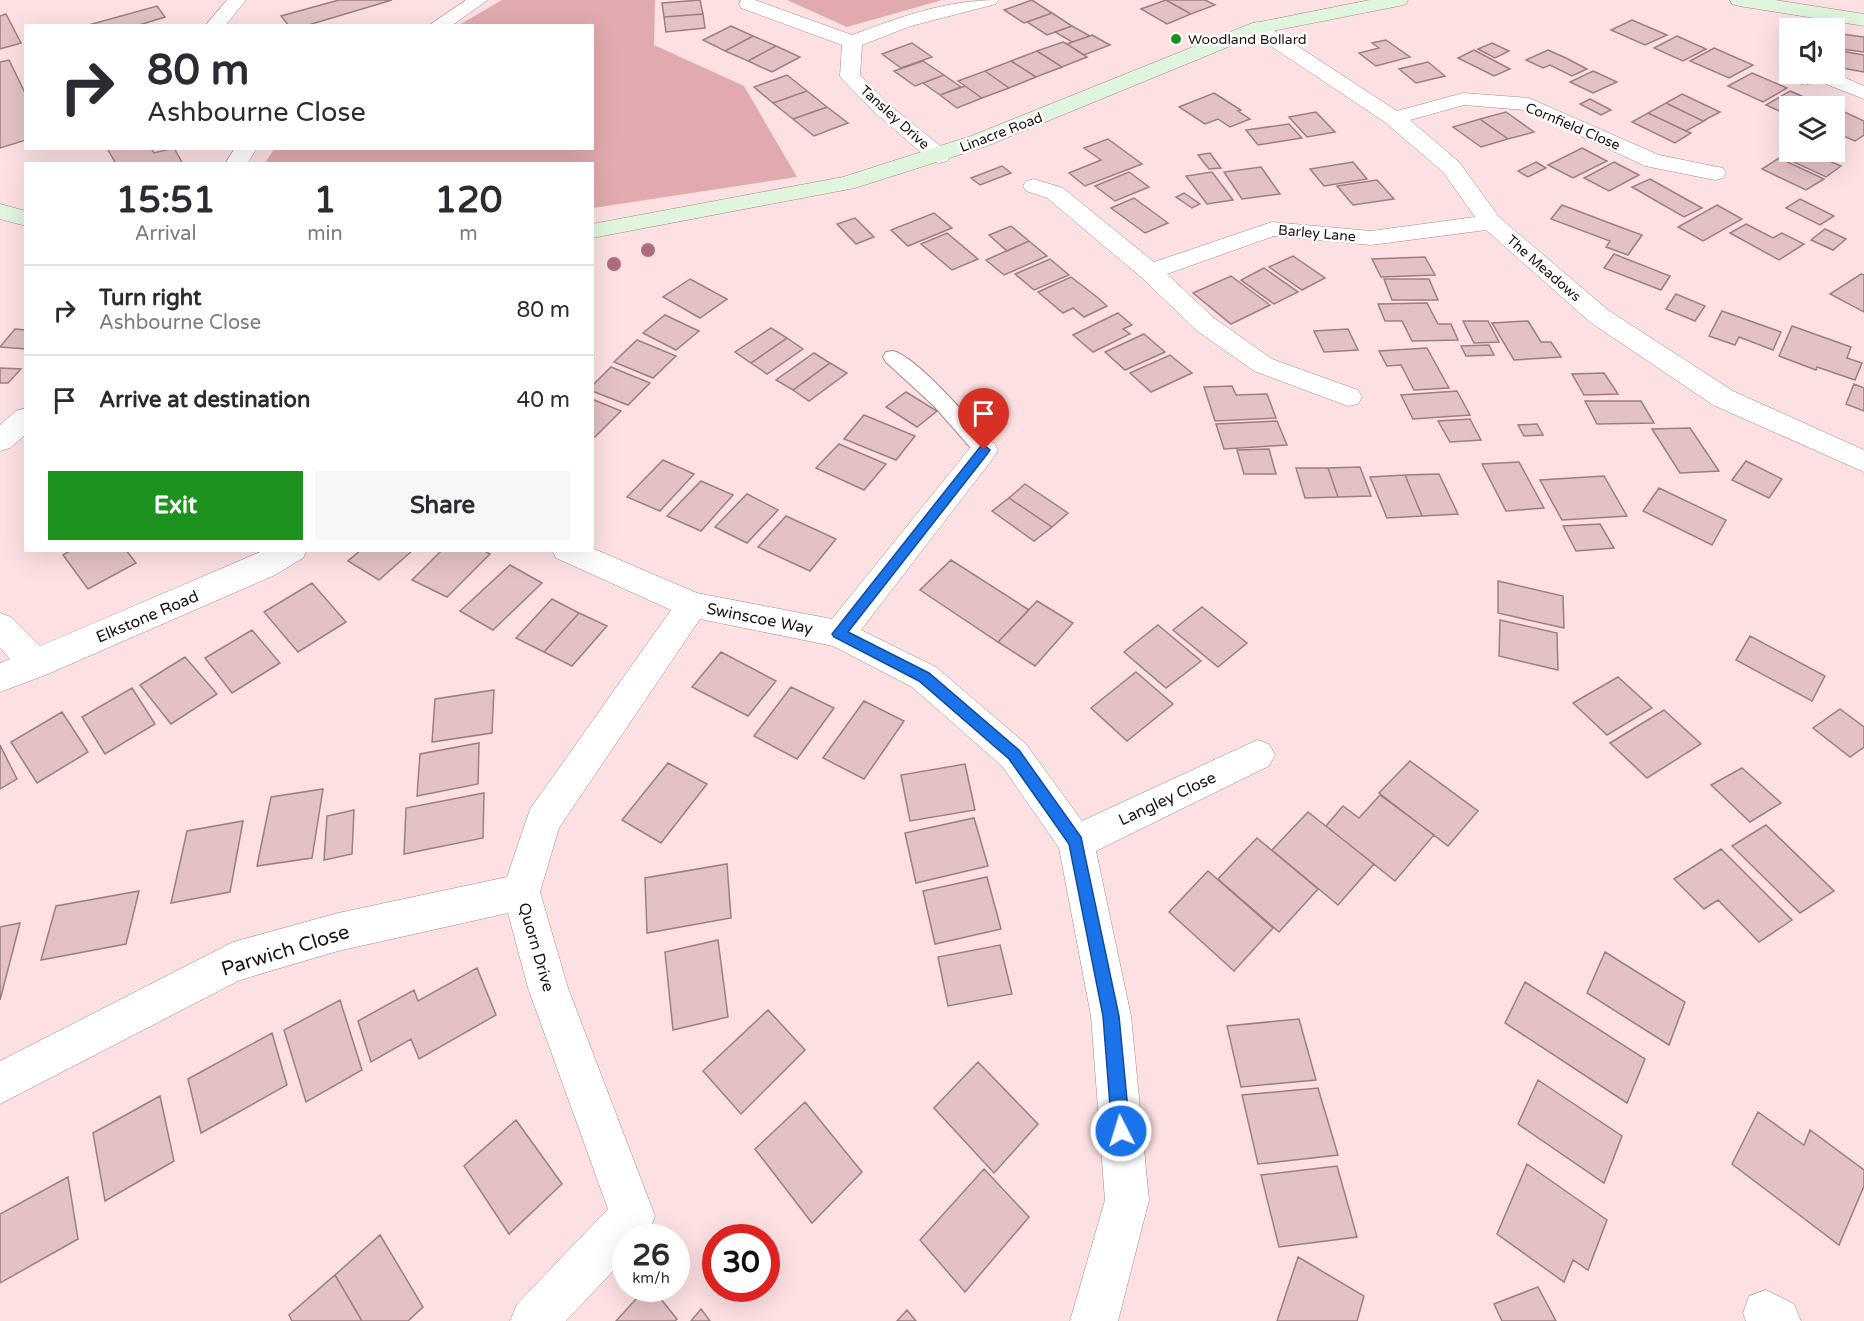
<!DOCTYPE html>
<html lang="en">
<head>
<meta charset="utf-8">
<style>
	:root { --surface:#fff; --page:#f7f7f7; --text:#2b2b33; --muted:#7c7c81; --line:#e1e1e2; --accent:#1e921e }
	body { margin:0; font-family:"Varela Round",sans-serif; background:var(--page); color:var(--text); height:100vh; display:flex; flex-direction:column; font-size:22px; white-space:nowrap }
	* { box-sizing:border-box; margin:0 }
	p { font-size:20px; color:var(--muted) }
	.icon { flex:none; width:33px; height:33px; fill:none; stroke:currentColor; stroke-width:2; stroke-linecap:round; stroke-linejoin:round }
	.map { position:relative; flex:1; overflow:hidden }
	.details { position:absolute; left:24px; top:162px; width:570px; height:390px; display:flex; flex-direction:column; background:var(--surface); border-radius:0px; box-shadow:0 6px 24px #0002 }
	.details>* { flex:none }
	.banner { position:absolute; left:24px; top:24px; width:570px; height:126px; border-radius:0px; box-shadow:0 6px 24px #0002; background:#fff; color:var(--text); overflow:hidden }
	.buttons { position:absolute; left:1779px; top:18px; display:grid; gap:12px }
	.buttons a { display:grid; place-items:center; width:66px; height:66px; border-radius:0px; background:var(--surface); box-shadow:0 6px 24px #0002; font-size:30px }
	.speed { position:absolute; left:612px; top:1224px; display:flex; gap:12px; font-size:30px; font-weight:700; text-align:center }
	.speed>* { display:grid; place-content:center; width:78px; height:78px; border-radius:50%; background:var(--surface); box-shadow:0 6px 24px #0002; line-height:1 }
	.speed small { font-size:15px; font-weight:400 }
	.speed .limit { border:9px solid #d22; background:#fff; color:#111 }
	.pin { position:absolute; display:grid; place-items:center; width:51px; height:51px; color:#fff; margin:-62px -26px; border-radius:50% 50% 50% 0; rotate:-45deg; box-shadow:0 0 6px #0007 }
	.pin .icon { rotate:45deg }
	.me { position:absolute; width:66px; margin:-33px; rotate:355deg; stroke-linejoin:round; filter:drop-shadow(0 0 4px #0008) }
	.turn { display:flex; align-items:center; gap:21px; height:126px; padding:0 24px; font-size:27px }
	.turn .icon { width:78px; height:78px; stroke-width:2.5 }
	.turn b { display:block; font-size:42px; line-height:51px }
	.eta { display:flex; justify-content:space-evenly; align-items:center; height:102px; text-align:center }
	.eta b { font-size:36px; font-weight:700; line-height:42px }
	.primary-button { display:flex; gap:12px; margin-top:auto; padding:12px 24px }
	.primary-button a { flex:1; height:69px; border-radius:0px; background:var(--accent); color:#fff; font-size:24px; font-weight:700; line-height:69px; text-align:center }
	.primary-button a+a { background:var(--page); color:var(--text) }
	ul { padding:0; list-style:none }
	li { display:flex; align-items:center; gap:18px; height:90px; padding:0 24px; border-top:2px solid var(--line) }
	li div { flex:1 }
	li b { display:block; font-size:22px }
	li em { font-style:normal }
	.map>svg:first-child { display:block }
	.green { fill:#e1aaae }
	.building { fill:#e3c1c4; stroke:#9e7f81; stroke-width:1.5 }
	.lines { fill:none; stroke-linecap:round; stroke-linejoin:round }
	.lane-casing { stroke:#a9898b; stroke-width:2 }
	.street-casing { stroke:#a9898b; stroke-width:1 }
	.secondary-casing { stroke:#a9898b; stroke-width:1 }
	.lane { fill:#fff; fill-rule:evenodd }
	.street { fill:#fff; fill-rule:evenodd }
	.secondary { fill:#dff5de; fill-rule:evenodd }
	.tree { fill:#ae6d7c }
	.route { fill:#1a73e8; stroke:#114b97; stroke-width:1.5 }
	.poi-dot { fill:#1e921e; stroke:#fff; stroke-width:2 }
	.labels { text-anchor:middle; stroke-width:5; stroke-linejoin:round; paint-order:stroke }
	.far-poi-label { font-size:14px; fill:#1d1213; stroke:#fff; text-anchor:start }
	.far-street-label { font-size:14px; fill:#1d1213; stroke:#fff }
	.street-label { font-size:16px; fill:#1d1213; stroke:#fff }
	.near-street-label { font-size:20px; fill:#1d1213; stroke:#fff }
</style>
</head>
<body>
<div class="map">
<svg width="1864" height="1321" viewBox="0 0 1864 1321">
	<rect width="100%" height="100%" fill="#fce0e2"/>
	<path class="green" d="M502 0H655L654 45 744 86 797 177 593 208 592 164 265 163 275 148H592V26L459 25Z
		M787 0H942L847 27Z"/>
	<path class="building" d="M339 0H392L305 26H289L281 16Z
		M700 0 703 14 664 17 662 3Z
		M1032 0 1052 13 1024 23 1004 10Z
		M1166 0 1191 14 1167 24 1141 9Z
		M1166 0H1205L1215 5 1191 14Z
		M157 6 165 17 136 26H85Z
		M1052 13 1072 26 1047 35 1027 22Z
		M6 14 21 43 0 49V16Z
		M703 14 705 28 666 32 664 17Z
		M1632 20 1667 35 1645 45 1611 30Z
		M731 26 753 36 725 51 703 40Z
		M1072 26 1090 36 1072 42 1055 32Z
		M1834 33 1864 37V52L1834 48Z
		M1092 35 1110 45 1084 55 1067 44Z
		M753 36 776 46 748 61 725 51Z
		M1677 36 1706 49 1683 61 1654 48Z
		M1386 40 1410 57 1376 66 1359 53 1379 48 1372 43Z
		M1063 42 1067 44 1087 57 1062 67 1037 51Z
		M912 43 932 57 901 68 882 54Z
		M1492 43 1509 51 1495 58 1478 49Z
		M776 46 800 57 772 72 748 61Z
		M1714 48 1753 65 1729 78 1690 61Z
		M1474 50 1510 69 1494 76 1458 58Z
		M1548 50 1566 58 1587 69 1572 76 1550 65 1543 68 1526 60Z
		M1835 50 1864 55V72L1837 67Z
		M1037 51 1062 67 1036 77 1011 61Z
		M9 60 26 95V140L0 148V62Z
		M923 61 944 75 915 86 894 71Z
		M1011 61 1036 77 1009 88 985 71Z
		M1428 62 1445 76 1416 83 1399 69Z
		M985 71 1009 88 982 98 958 81Z
		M1593 71 1617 82 1593 93 1570 82Z
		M1752 73 1787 88 1763 102 1728 86Z
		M787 75 807 91 773 103 754 87Z
		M944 75 961 87 940 95 923 83Z
		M965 86 982 98 957 108 940 95Z
		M807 91 827 107 793 119 773 103Z
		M1790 91 1825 106H1790V116L1766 105Z
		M1214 93 1241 110 1238 111 1250 119 1230 127 1218 119 1205 124 1179 107Z
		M1682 94 1720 112 1703 121 1666 103Z
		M1590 99 1611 110 1601 115 1580 104Z
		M1666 103 1703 121H1704L1686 131 1648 113Z
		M827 107 848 123 814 136 793 119Z
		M1838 109 1864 121V135L1855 141 1834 132V111Z
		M1316 112 1335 132 1307 137 1289 117Z
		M1506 112 1534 132 1508 139 1480 119Z
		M1648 113 1686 131 1691 133 1675 143 1632 122Z
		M1480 119 1508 139 1481 147 1453 127Z
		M1289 124 1302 138 1258 145 1246 130Z
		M1108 139 1142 164 1085 186 1069 173 1101 160 1084 148Z
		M107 148H151L154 153 174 148 183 164H116Z
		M1582 148 1607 161 1573 178 1548 165Z
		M1794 152H1808L1841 166 1826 177 1785 158Z
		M1210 153 1221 168 1209 169 1198 155Z
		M1779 158 1824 179 1806 190 1762 169Z
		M1353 162 1367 179 1324 186 1310 169Z
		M1536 162 1546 168 1528 177 1518 171Z
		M1614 162 1639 175 1609 191 1584 178Z
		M1002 166 1011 173 980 185 971 178Z
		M1261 167 1280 194 1242 199 1224 172Z
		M1129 172 1149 187 1115 201 1095 186Z
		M1212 172 1233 200 1207 204 1186 176Z
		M1650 179 1702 208 1684 217 1632 187Z
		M1377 180 1394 199 1353 205 1337 186Z
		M1184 193 1200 204 1192 208 1176 197Z
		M1134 198 1168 223 1145 233 1111 208Z
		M1800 199 1834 216 1820 225 1786 208Z
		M1562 205 1620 227 1642 235 1628 255 1606 247 1610 241 1551 219Z
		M1717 205 1742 219 1703 241 1678 227Z
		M934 213 952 228 908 246 891 230Z
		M855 218 874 237 856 244 837 224Z
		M1746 224 1773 238 1782 233 1804 244 1779 260 1730 233Z
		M1011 226 1029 241 1007 251 989 235Z
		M1825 229 1846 239 1833 250 1811 240Z
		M947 233 978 259 952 270 921 244Z
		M1029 241 1047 256 1004 275 986 260Z
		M1614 254 1670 276 1661 290 1604 268Z
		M1293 256 1325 278 1302 290 1269 267Z
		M1425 257 1435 275 1381 277 1372 259Z
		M1050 259 1069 275 1034 290 1015 274Z
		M1264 268 1298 292 1274 304 1241 280Z
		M1861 274 1864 275V312L1830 294Z
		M1231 276 1270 305 1231 324 1193 293Z
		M1071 277 1097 297 1107 306 1084 317 1073 308 1063 313 1038 292Z
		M690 279 727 299 700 318 663 297Z
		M1384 279H1429L1438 300H1392Z
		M1676 294 1705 306 1695 321 1666 309Z
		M1427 303 1438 324H1451L1458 340 1412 341 1402 321H1385L1378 304Z
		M1722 311 1781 332 1773 350 1739 337 1735 345 1709 336Z
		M1118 313 1132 325 1123 329 1130 334 1093 352 1073 335Z
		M665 315 699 331 676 350 643 333Z
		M1463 321H1488L1499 342 1474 343Z
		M1528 321 1541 342H1551L1561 357 1514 360 1492 323Z
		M1792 326 1851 347 1847 358 1862 363 1855 380 1817 367 1816 370 1779 356Z
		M771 328 787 338 751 363 735 352Z
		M15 329 26 330V349L0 347Z
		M1348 329 1358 350 1324 352 1314 331Z
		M1144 334 1165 352 1125 370 1105 352Z
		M787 338 803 349 767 374 751 363Z
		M637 340 676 356 653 378 614 362Z
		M1489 345 1494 355 1466 356 1461 346Z
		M1427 348 1449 388 1414 390 1401 365 1387 366 1379 351Z
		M814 353 830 363 793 390 776 380Z
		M1170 355 1192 373 1151 392 1130 373Z
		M830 363 847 373 809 401 793 390Z
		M611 367 650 383 628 405 592 391V386Z
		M0 368 21 369 8 383H0Z
		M1604 373 1618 394 1584 395 1572 374Z
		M1854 384 1864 388V411L1846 404Z
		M1232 386 1236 395 1267 394 1276 418 1215 421 1204 387Z
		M1457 391 1470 415 1413 419 1401 395Z
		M906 392 937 411 917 427 886 407Z
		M592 399 621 411 595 437 592 436Z
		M1585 401H1641L1654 423 1597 424Z
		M864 415 915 436 896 460 844 439Z
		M1470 419 1481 440 1450 442 1438 421Z
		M1277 421 1287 445 1224 449 1216 424Z
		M1537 424 1543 435 1524 436 1518 425Z
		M1690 428 1719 471 1680 473 1652 429Z
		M839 444 886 464 864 490 816 468Z
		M1269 449 1276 474H1244L1237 450Z
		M663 460 694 474 660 511 627 497Z
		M1746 461 1782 479 1769 498 1732 480Z
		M1519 462 1544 508 1506 511 1482 464Z
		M1360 467 1371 496 1338 497 1328 468Z
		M1296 468H1328L1338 497 1305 498Z
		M1439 474 1458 514 1422 516 1405 475Z
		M1405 475 1422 516 1387 518 1370 477Z
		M1604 476 1627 516 1562 520 1540 480Z
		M701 481 733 495 701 531 667 516Z
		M1025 484 1068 513 1052 527 1009 498Z
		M1659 488 1726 520 1712 545 1643 511Z
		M747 494 778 510 747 543 715 527Z
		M1009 498 1052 527 1034 541 992 511Z
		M786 516 836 539 810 571 758 547Z
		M1600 524 1614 548 1576 551 1563 526Z
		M71 550H126L136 563 88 589 63 555Z
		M361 550H413L379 580 348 561Z
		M442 550H483L490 554 447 597 412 580Z
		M951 560 1029 610 998 642 920 590Z
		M510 565 542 583 493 630 460 611Z
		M1498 581 1563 596 1564 628 1498 613Z
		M312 583 346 622 298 652 264 612Z
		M552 599 579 613 544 652 516 638Z
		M1037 601 1073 623 1035 666 998 642Z
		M1202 607 1247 643 1218 667 1173 630Z
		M579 613 607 626 572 666 544 652Z
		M1500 620 1557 633 1558 670 1499 656Z
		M1158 625 1201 661 1166 688 1124 652Z
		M252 630 280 663 232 693 205 658Z
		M1750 636 1825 676 1812 701 1736 660Z
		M721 652 776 681 748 716 692 687Z
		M185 657 217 694 171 724 140 685Z
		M1136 672 1173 704 1127 741 1091 708Z
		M1618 677 1652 708 1607 735 1573 703Z
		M791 687 834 708 797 759 754 736Z
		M132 688 155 724 105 754 82 717Z
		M494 690 492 733 432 742 435 699Z
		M864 701 904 721 864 779 823 758Z
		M1840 709 1864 727V747L1850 757 1813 728Z
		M1664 710 1701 744 1647 778 1610 743Z
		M62 712 88 752 37 783 11 742Z
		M479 743 478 784 417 796 420 754Z
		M0 745 17 779 0 789Z
		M1410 761 1478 811 1448 846 1379 793Z
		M668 763 707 784 661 843 622 820Z
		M965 764 975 810 910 821 901 775Z
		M1742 768 1781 803 1750 822 1711 785Z
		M323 789 312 858 257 866 271 797Z
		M484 793 483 838 404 854 406 808Z
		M1380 795 1434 835 1395 881 1326 826 1343 806 1359 818Z
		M354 810 352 854 324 860 327 816Z
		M1308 812 1374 864 1338 905 1272 850Z
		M974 818 988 866 916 883 905 833Z
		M243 821 230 892 171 903 187 831Z
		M1766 825 1834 891 1800 913 1732 846Z
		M1257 838 1318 889 1279 932 1218 879Z
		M1721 849 1792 920 1759 942 1718 900 1704 909 1674 879Z
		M727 864 731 918 647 933 645 878Z
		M1208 871 1273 928 1234 971 1169 912Z
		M987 877 1001 929 935 944 923 891Z
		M139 891 126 944 41 960 56 906Z
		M20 923 0 1000V927Z
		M718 940 728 1017 673 1030 665 952Z
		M1000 945 1012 994 948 1006 938 957Z
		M1605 952 1685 1002 1669 1045 1587 993Z
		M477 968 496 1015 419 1059 411 1039 371 1062 358 1021 414 990 418 1001Z
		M1525 982 1645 1059 1627 1103 1505 1023Z
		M340 1000 362 1070 306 1102 284 1030Z
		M768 1010 805 1050 741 1114 703 1071Z
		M1299 1019 1316 1080 1241 1087 1227 1026Z
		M272 1033 287 1085 201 1133 188 1079Z
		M978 1062 1038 1124 994 1173 934 1108Z
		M1538 1080 1622 1136 1604 1183 1518 1124Z
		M1318 1088 1338 1155 1258 1164 1242 1095Z
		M160 1096 174 1161 105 1201 93 1133Z
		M805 1102 862 1172 812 1223 755 1149Z
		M1758 1112 1804 1145 1810 1130 1864 1170V1186L1839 1245 1732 1164Z
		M516 1120 562 1184 509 1234 464 1166Z
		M1527 1164 1607 1220 1588 1270 1573 1260 1564 1282 1497 1234Z
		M1337 1166 1357 1237 1279 1247 1261 1175Z
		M984 1169 1029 1217 965 1292 920 1240Z
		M68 1177 78 1239 0 1283V1214Z
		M380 1235 423 1307 408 1321H362L335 1275Z
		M1298 1257 1364 1296 1357 1321H1277Z
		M335 1275 362 1321H292L289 1315Z
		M1538 1287 1556 1321H1502L1494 1304Z
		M646 1288H652L677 1319 675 1321H616Z
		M701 1309 710 1321H691Z
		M907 1310 916 1321H897Z"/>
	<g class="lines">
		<g class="lane-casing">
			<path id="lane" d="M893 351C917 357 974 423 991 445L994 450 991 455 984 457 977 455 934 406 886 362 883 357 886 352Z"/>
		</g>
		<g class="street-casing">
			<path id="street" d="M227 0H246L225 26H205Z
				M466 0H488L451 26H428Z
				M741 0H755L852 35C900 17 946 0 998 0L996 4 911 26 862 45 860 75 888 104 947 151 950 156 947 161 939 163 931 161 874 112 843 80 840 76 842 45 741 8 739 4Z
				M1257 22 1264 24 1397 111 1463 93 1529 98 1659 155 1723 168 1726 173 1723 178 1715 180 1645 166 1525 110 1464 105 1410 120 1459 162 1499 217 1608 310 1733 391 1864 450V472L1713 405 1590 322 1486 230 1371 245 1274 236 1167 274 1214 318 1272 359 1358 390 1362 397 1358 404 1348 406 1254 371 1196 330 1141 277 1047 198 1026 191 1023 186 1026 181 1034 179 1063 188 1154 262 1272 222 1371 231 1475 217 1443 172 1386 123 1250 32 1247 28 1250 24Z
				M1834 73 1864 86V99L1818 81 1805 85 1798 83 1795 79 1801 74Z
				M235 148H257L247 164H225Z
				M26 408V434L10 448 0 451V425L16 411Z
				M984 440 994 443 998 450 994 457 861 630 936 667 1026 744 1082 821 1257 740 1269 744 1275 755 1269 766 1096 851 1131 1016 1149 1200 1118 1321H1070L1105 1200 1091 1016 1059 848 1002 766 912 687 833 646 700 619 559 828 540 892 568 988 655 1216 649 1232 644 1238H626V1257L566 1321H510L517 1304 608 1209 528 988 508 913 338 951 240 980 0 1104V1061L233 942 338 913 507 877 530 809 671 610 556 558 552 550H592V548L697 593 832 619 974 443Z
				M265 550H307L303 558 275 575 48 674 0 692V663L10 659 0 648V613L11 617 40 646Z
				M1766 1290 1794 1304 1801 1321H1746L1743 1313 1749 1296Z"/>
		</g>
		<g class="secondary-casing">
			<path id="secondary" d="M1370 0H1408L1406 4 1399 6 1262 33 987 146 855 188 592 238V224L843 177 971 136 1250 24Z
				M1730 0H1775L1864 14V26L1739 6 1732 4Z
				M0 204 26 211V226L0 219Z"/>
		</g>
		<use href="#lane" class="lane"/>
		<use href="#street" class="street"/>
		<use href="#secondary" class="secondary"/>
	</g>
	<g class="tree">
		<circle cx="648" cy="250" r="7"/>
		<circle cx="614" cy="264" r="7"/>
	</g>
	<path class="route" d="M984 445 990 450 988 453 848 632 929 673 1019 750 1081 837 1119 1016 1130 1131 1127 1137 1121 1140 1115 1137 1112 1131 1103 1016 1069 844 1009 759 919 681 834 637 832 634 980 447Z"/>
	<circle class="poi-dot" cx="1176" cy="39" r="6"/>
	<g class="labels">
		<g class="far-poi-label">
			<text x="1188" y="44">Woodland Bollard</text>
		</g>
		<g class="far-street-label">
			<text transform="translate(895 117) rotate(42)" y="5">Tansley Drive</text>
			<text transform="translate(1573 126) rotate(23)" y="5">Cornfield Close</text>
			<text transform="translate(1001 132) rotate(-21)" y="5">Linacre Road</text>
			<text transform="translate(1317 233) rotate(5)" y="5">Barley Lane</text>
			<text transform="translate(1544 268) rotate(41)" y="5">The Meadows</text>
		</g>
		<g class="street-label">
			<text transform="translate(147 616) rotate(-23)" y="6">Elkstone Road</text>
			<text transform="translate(760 618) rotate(11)" y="6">Swinscoe Way</text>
			<text transform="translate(1167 798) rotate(-25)" y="6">Langley Close</text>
			<text transform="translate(537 947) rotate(74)" y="6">Quorn Drive</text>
		</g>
		<g class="near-street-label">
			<text transform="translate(285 950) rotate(-17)" y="7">Parwich Close</text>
		</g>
	</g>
</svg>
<div class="buttons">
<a><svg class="icon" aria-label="sound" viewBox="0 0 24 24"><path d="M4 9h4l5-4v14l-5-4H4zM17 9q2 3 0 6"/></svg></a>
<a><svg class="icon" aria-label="layers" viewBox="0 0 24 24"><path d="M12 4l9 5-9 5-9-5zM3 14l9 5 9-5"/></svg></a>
</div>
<div class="speed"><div>26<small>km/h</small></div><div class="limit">30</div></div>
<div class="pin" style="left:984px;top:450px;background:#d93025"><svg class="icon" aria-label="arrive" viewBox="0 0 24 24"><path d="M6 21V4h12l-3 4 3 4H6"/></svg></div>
<svg class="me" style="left:1121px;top:1131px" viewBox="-20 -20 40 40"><circle r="17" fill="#1a73e8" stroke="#fff" stroke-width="3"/><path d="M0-11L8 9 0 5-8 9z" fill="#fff"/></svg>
<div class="banner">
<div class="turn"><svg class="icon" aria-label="right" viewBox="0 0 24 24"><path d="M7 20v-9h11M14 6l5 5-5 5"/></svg><div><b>80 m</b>Ashbourne Close</div></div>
</div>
<section class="details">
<div class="eta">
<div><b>15:51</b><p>Arrival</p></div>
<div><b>1</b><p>min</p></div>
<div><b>120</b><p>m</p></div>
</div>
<ul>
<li><svg class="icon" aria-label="right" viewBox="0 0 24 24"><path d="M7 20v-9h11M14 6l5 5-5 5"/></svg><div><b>Turn right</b><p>Ashbourne Close</p></div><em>80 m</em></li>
<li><svg class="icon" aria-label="arrive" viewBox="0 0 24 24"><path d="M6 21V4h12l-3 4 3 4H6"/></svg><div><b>Arrive at destination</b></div><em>40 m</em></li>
</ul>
<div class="primary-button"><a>Exit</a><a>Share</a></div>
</section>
</div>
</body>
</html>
